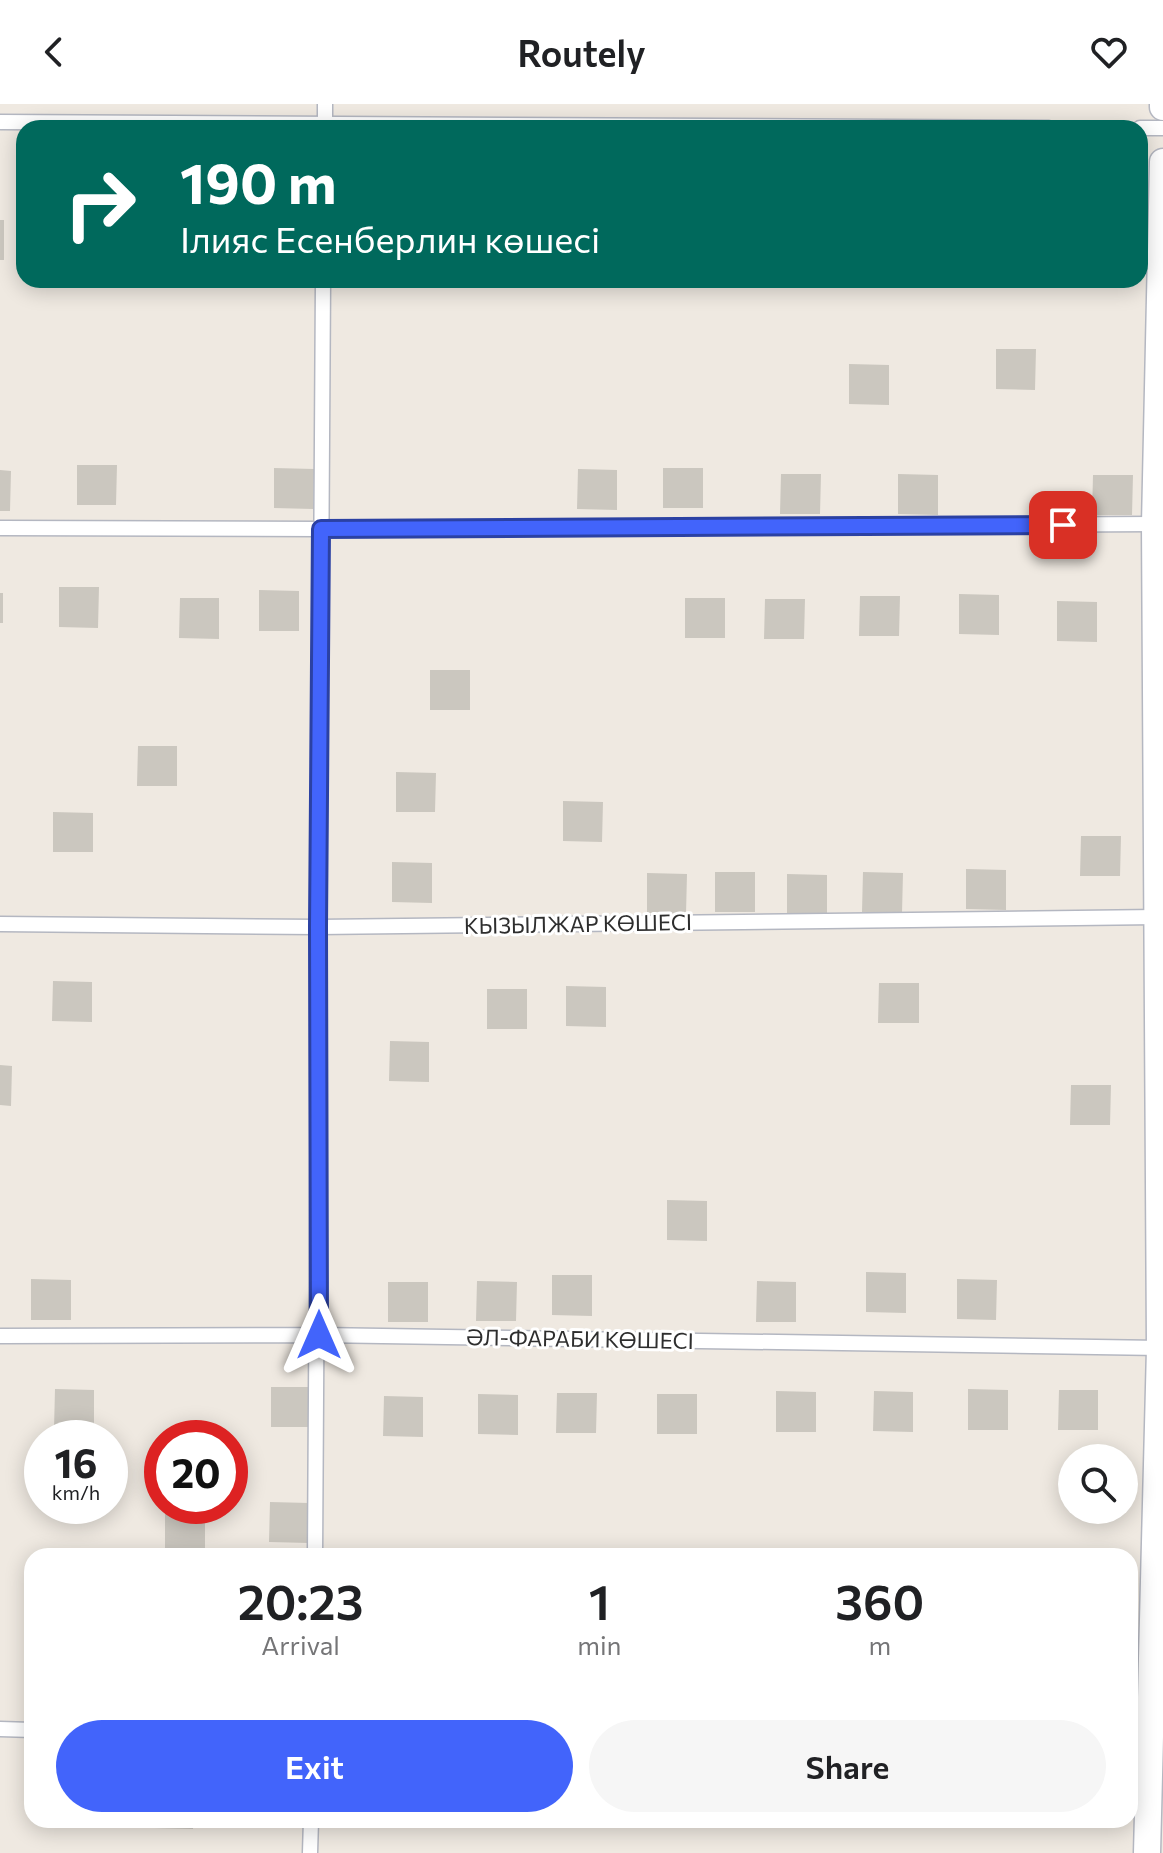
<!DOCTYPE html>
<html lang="en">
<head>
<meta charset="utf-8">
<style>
	:root { --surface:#fff; --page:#f6f6f6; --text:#202124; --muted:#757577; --accent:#4264fb }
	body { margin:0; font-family:Commissioner,sans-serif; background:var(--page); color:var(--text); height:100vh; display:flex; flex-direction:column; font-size:30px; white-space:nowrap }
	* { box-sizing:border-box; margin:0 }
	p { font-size:26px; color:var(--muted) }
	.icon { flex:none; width:44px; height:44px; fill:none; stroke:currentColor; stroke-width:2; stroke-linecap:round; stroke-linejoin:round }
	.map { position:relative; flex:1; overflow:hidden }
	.sheet { position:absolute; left:24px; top:1444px; width:1114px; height:280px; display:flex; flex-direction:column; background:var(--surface); border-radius:24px; box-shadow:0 4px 20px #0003 }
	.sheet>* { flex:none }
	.guide { position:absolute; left:16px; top:16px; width:1132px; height:168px; border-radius:24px; box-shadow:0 4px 20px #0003; background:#00695c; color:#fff; overflow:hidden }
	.fabs { position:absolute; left:1058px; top:1340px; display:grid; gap:16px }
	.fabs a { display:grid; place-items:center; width:80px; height:80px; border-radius:50%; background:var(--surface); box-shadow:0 4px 20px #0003; font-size:40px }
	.speed { position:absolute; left:24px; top:1316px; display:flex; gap:16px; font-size:40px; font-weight:700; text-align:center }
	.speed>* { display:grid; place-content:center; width:104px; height:104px; border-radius:50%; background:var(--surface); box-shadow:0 4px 20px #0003; line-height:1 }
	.speed small { font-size:20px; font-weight:400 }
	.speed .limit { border:12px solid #d22; background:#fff; color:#111 }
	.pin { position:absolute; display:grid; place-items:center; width:68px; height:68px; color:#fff; margin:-34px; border-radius:16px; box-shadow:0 4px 12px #0006 }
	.me { position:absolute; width:88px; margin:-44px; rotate:0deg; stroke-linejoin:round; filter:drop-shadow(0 0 6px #0008) }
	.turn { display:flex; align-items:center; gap:28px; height:168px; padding:0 32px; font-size:36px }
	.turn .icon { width:104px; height:104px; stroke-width:2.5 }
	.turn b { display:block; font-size:56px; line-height:68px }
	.eta { display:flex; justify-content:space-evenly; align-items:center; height:136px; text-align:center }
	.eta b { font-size:48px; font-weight:600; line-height:56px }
	.cta { display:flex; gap:16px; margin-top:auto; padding:16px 32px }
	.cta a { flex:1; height:92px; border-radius:48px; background:var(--accent); color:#fff; font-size:32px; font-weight:600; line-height:92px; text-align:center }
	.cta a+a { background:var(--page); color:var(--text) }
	header { display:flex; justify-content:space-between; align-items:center; height:104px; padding:0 32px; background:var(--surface); font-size:36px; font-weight:600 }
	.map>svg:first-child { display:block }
	.building { fill:#cbc7bf }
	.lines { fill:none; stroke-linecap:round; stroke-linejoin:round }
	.service-casing { stroke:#b4b7c1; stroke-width:17 }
	.minor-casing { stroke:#b4b7c1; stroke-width:29 }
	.service { stroke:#fff; stroke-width:14 }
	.minor { stroke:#fff; stroke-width:26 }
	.route-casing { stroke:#2b41a3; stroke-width:20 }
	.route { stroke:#4264fb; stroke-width:14 }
	.labels { text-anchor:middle; stroke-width:6; stroke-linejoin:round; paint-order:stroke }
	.street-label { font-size:22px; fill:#2e2e2e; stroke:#fff }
</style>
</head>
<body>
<header><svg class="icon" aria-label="back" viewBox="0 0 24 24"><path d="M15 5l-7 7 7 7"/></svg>Routely<svg class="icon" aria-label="heart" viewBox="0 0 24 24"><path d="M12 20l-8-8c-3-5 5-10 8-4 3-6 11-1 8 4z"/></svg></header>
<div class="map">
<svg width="1163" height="1749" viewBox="0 0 1163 1749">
	<rect width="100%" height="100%" fill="#efe9e1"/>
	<path class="building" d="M0 116H4V156H0Z
		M552 176H591V181L552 180Z
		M996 245H1036L1035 286 996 285Z
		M849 260 889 261V301L849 300Z
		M77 361H117L116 401H77Z
		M274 364 314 365 313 405 274 404Z
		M663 364H703V404H663Z
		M578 365 617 366V406L577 405Z
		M0 366 11 367 10 407H0Z
		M781 370H821L820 410H780Z
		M898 370 938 371V411L898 410Z
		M1093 371H1133L1132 411H1092Z
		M59 483H99L98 524 59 523Z
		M259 486 299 487V527H259Z
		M0 489H3V519H0Z
		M959 490 999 491V531L959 530Z
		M860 492H900L899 532H859Z
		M180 494H219V535L179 534Z
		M685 494H725V534H685Z
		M765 495H805L804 535H764Z
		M1057 497 1097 498V538L1057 537Z
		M430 566H470V606H430Z
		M138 642H177V682H137Z
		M396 668 436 669 435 708H396Z
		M563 697 603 698 602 738 563 737Z
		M53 708 93 709V748H53Z
		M1081 732H1121L1120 772H1080Z
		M392 758 432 759V799L392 798Z
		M966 765 1006 766V806L966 805Z
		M715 768H755V808H715Z
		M863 768 903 769 902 809 862 808Z
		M647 769 687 770 686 810 647 809Z
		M787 770 827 771V811H787Z
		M53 877 92 878V918L52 917Z
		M879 879H919V919H878Z
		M566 882 606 883V923L566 922Z
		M487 885H527V925H487Z
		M390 937 429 938V978L389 977Z
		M0 961 12 962 11 1002 0 1001Z
		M1071 981H1111L1110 1021H1070Z
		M667 1096 707 1097V1137L667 1136Z
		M866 1168 906 1169V1209L866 1208Z
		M552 1171H592V1212L552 1211Z
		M31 1175 71 1176V1216H31Z
		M957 1175 997 1176 996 1216 957 1215Z
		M477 1177 517 1178 516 1217H476Z
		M757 1177 796 1178V1218H756Z
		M388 1178H428V1218H388Z
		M271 1283H311L310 1323H271Z
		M55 1285 94 1286V1326L54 1325Z
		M968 1285 1008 1286V1326H968Z
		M1059 1286H1098V1326H1058Z
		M776 1287 816 1288V1328H776Z
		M874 1287 913 1288V1328L873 1327Z
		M557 1289H597L596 1329H556Z
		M478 1290 518 1291V1331L478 1330Z
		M657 1290H697V1330H657Z
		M384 1292 423 1293V1333L383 1332Z
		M270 1398 309 1399V1439L269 1438Z
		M165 1406 205 1407V1447L165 1446Z
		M154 1716H193V1725L154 1724Z"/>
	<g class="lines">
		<g class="service-casing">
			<path id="service" d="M325 0V24
				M0 18 1049 24
				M1140 24H1163
				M0 424 321 425 1155 420
				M0 820 318 823 1157 813
				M0 1232 319 1231 1160 1244
				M315 1452 323 176
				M0 1625 32 1626
				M310 1749 311 1716"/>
		</g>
		<g class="minor-casing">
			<path id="minor" d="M1163 0V3
				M1147 1749 1160 1244 1155 420 1163 58"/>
		</g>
		<use href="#service" class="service"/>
		<use href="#minor" class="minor"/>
	</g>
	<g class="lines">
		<g class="route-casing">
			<path id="route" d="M319 1231 318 823 321 425 1063 421"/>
		</g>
		<use href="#route" class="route"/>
	</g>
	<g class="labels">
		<g class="street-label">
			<text transform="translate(578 820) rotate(-1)" y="8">КЫЗЫЛЖАР КӨШЕСІ</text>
			<text transform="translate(580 1235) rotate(1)" y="8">ӘЛ-ФАРАБИ КӨШЕСІ</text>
		</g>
	</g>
</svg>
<div class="fabs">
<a><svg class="icon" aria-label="search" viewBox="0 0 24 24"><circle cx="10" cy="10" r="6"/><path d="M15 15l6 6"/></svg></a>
</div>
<div class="speed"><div>16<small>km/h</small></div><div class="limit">20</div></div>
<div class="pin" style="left:1063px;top:421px;background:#d93025"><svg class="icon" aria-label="arrive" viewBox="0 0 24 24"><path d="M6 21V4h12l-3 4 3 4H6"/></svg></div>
<svg class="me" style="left:319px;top:1231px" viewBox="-20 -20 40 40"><path d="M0-17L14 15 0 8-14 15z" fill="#4264fb" stroke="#fff" stroke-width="4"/></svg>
<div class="guide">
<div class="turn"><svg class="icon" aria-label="right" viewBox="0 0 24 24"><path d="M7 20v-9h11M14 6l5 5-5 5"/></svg><div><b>190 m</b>Ілияс Есенберлин көшесі</div></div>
</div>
<section class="sheet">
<div class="eta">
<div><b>20:23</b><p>Arrival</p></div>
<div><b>1</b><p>min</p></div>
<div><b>360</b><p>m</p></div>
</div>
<div class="cta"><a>Exit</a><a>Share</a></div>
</section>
</div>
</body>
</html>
